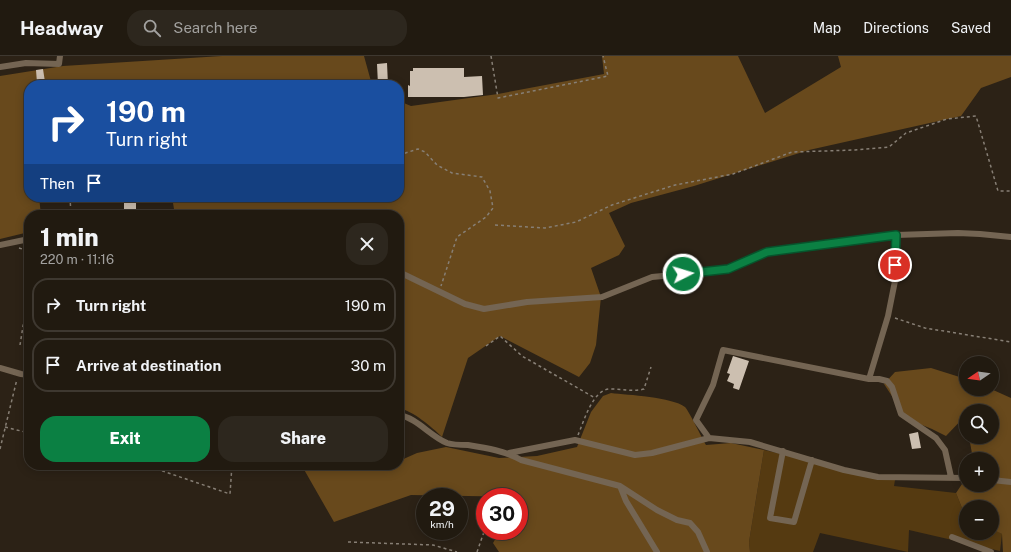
<!DOCTYPE html>
<html lang="en">
<head>
<meta charset="utf-8">
<style>
	:root { --surface:#211a10; --page:#2d271e; --text:#f1f3f6; --muted:#a2a19f; --line:#3e3830; --accent:#0b8043 }
	body { margin:0; font-family:"Public Sans",sans-serif; background:var(--page); color:var(--text); height:100vh; display:flex; flex-direction:column; font-size:15px; white-space:nowrap }
	* { box-sizing:border-box; margin:0 }
	p { font-size:13px; color:var(--muted) }
	.icon { flex:none; width:22px; height:22px; fill:none; stroke:currentColor; stroke-width:2; stroke-linecap:round; stroke-linejoin:round }
	.map { position:relative; flex:1; overflow:hidden }
	.side { position:absolute; left:24px; top:154px; width:380px; height:260px; display:flex; flex-direction:column; background:var(--surface); border-radius:16px; box-shadow:0 2px 10px #0003,0 0 0 1px var(--line) }
	.side>* { flex:none }
	.guide { position:absolute; left:24px; top:24px; width:380px; height:122px; border-radius:16px; box-shadow:0 2px 10px #0003,0 0 0 1px var(--line); background:#1a4fa0; color:#fff; overflow:hidden }
	.needle { width:26px; rotate:257deg }
	.controls { position:absolute; left:959px; top:300px; display:grid; gap:8px }
	.controls a { display:grid; place-items:center; width:40px; height:40px; border-radius:50%; background:var(--surface); box-shadow:0 2px 10px #0003,0 0 0 1px var(--line); font-size:20px }
	.speed { position:absolute; left:416px; top:432px; display:flex; gap:8px; font-size:20px; font-weight:700; text-align:center }
	.speed>* { display:grid; place-content:center; width:52px; height:52px; border-radius:50%; background:var(--surface); box-shadow:0 2px 10px #0003,0 0 0 1px var(--line); line-height:1 }
	.speed small { font-size:10px; font-weight:400 }
	.speed .limit { border:6px solid #d22; background:#fff; color:#111 }
	.pin { position:absolute; display:grid; place-items:center; width:34px; height:34px; color:#fff; margin:-17px; border:2px solid #fff; border-radius:50%; box-shadow:0 1px 4px #0007 }
	.me { position:absolute; width:44px; margin:-22px; rotate:85deg; stroke-linejoin:round; filter:drop-shadow(0 0 3px #0008) }
	.turn { display:flex; align-items:center; gap:14px; height:84px; padding:0 16px; font-size:18px }
	.turn .icon { width:52px; height:52px; stroke-width:2.5 }
	.turn b { display:block; font-size:28px; line-height:34px }
	.then { display:flex; align-items:center; height:38px; padding:0 16px; background:#0003; gap:8px; font-size:15px }
	.round { display:grid; place-items:center; flex:none; width:42px; height:42px; border-radius:16px; background:var(--page) }
	.head { display:flex; align-items:center; justify-content:space-between; height:68px; padding:0 16px }
	h1 { font-size:24px; font-weight:800; line-height:30px }
	.action { display:flex; gap:8px; margin-top:auto; padding:8px 16px }
	.action a { flex:1; height:46px; border-radius:16px; background:var(--accent); color:#fff; font-size:16px; font-weight:800; line-height:46px; text-align:center }
	.action a+a { background:var(--page); color:var(--text) }
	ul { padding:0; list-style:none }
	li { display:flex; align-items:center; gap:12px; height:54px; margin:0 8px 6px; padding:0 8px; border:2px solid var(--line); border-radius:16px }
	li div { flex:1 }
	li b { display:block; font-size:15px }
	li em { font-style:normal }
	header { display:flex; align-items:center; gap:24px; box-sizing:border-box; height:56px; padding:0 20px; background:var(--surface); border-bottom:1px solid var(--line) }
	header strong { font-size:19px }
	nav { display:flex; gap:22px; margin-inline-start:auto; font-size:14px }
	.search { width:280px; height:36px; background:var(--page); display:flex; align-items:center; gap:10px; box-sizing:border-box; padding:0 14px; border-radius:16px; color:var(--muted); font-size:15px }
	.map>svg:first-child { display:block }
	.green { fill:#553a11 }
	.forest { fill:#68491c }
	.building { fill:#ccbfb0 }
	.lines { fill:none; stroke-linecap:round; stroke-linejoin:round }
	.path { stroke:#877f75; stroke-width:1.5; stroke-dasharray:3 3; stroke-linecap:butt }
	.minor { stroke:#746553; stroke-width:6 }
	.route-casing { stroke:#07532c; stroke-width:10 }
	.route { stroke:#0b8043; stroke-width:7 }
</style>
</head>
<body>
<header>
<strong>Headway</strong>
<div class="search"><svg class="icon" aria-label="search" viewBox="0 0 24 24"><circle cx="10" cy="10" r="6"/><path d="M15 15l6 6"/></svg>Search here</div>
<nav><a>Map</a><a>Directions</a><a>Saved</a></nav>
</header>
<div class="map">
<svg width="1011" height="496" viewBox="0 0 1011 496">
	<rect width="100%" height="100%" fill="#2c2216"/>
	<path class="green" d="M764 394 895 424 894 430 956 437 964 457 966 458V477H992V472L1002 478 1000 495 909 474 908 496 820 477 813 496H750L749 486Z"/>
	<path class="forest" d="M222 0H364L372 29H29V141H39L41 159H29V176L0 183V20L63 10Z
		M602 0H738L765 57 841 11 838 0H1011V21L981 32 961 60 809 94 694 130 631 147 609 157 625 190 619 199 591 212 601 241 596 289 590 307 579 321 500 280 468 302 442 381C432 371 413 355 399 352V159H175L172 141H399V45L411 50 498 38 604 18Z
		M931 312 966 323V333H991L1011 342V496H1003L1002 478 992 473V451H966V458L964 457 956 437 966 422V429H992V403H973L969 381H992V355H966V359L946 380 932 373 907 363 884 328 895 316Z
		M611 337C628 339 672 341 685 351 689 355 702 382 706 389L731 387 764 394 749 486 750 496H499L493 487 500 475H519V441L411 439 334 466 302 410 306 409H399V405L417 397 446 391 499 402 537 400 577 391 591 356 603 340Z"/>
	<path class="building" d="M387 7 388 29H378L377 8Z
		M413 12H464V21L482 20 483 39 464 41H408V29L410 30V15H413Z
		M43 13 45 26 37 27 36 14Z
		M124 141H136V153H124Z
		M733 300 749 305 739 334 733 332 734 328 727 325 730 318 727 317Z
		M918 376 921 392 912 393 909 378Z"/>
	<g class="lines">
		<path class="path" d="M491 0 498 42 608 20 603 0
			M399 99 418 93 425 96 437 109 452 117 482 121 490 135 493 152 486 161 457 181 441 230
			M70 141 71 159
			M495 169 545 172 576 166 612 149 675 129 733 118 792 96 855 94 889 91 906 77 947 63 976 60 998 135H1011
			M19 192 29 195
			M895 262 925 272 1011 286
			M20 289 29 233
			M486 290 500 280 522 300 595 342
			M5 371 29 377
			M578 379C584 365 593 333 610 333 622 333 633 336 644 333L651 311
			M0 393 17 323
			M145 409 230 438 232 409
			M348 486 433 489 457 496
			M477 496 485 473"/>
		<path class="minor" d="M0 11 26 7 59 8 60 0
			M196 159H201
			M0 189 29 183
			M399 216 465 248 484 253 527 246 602 241 652 221 715 215 728 213 767 196 789 192 896 179 958 177 980 178 1011 181
			M0 312 21 318 29 319
			M869 323H879L887 325 892 331 901 358 936 382 945 394 951 421
			M399 359C417 362 430 380 447 387 453 389 462 389 468 389 487 392 505 395 521 404L620 430 626 445 657 496
			M709 382 696 364 713 329 723 294 869 323 888 260 895 225 896 179
			M783 395 770 462 794 466 812 404
			M509 397 575 384 635 399 652 397 709 382 750 386 844 414 878 421 966 422
			M992 424 1011 426
			M620 430 657 454 677 464 690 467 698 476 707 496
			M952 481 991 496"/>
	</g>
	<g class="lines">
		<g class="route-casing">
			<path id="route" d="M683 218 728 213 767 196 896 179 895 209"/>
		</g>
		<use href="#route" class="route"/>
	</g>
</svg>
<div class="controls">
<a><svg class="needle" viewBox="-14 -14 28 28"><path d="M0-13l5 13h-10z" fill="#e53935"/><path d="M0 13l5-13h-10z" fill="#a2a19f"/></svg></a>
<a><svg class="icon" aria-label="search" viewBox="0 0 24 24"><circle cx="10" cy="10" r="6"/><path d="M15 15l6 6"/></svg></a>
<a>+</a>
<a>−</a>
</div>
<div class="speed"><div>29<small>km/h</small></div><div class="limit">30</div></div>
<div class="pin" style="left:895px;top:209px;background:#d93025"><svg class="icon" aria-label="arrive" viewBox="0 0 24 24"><path d="M6 21V4h12l-3 4 3 4H6"/></svg></div>
<svg class="me" style="left:683px;top:218px" viewBox="-20 -20 40 40"><circle r="17" fill="#0b8043" stroke="#fff" stroke-width="3"/><path d="M0-11L8 9 0 5-8 9z" fill="#fff"/></svg>
<div class="guide">
<div class="turn"><svg class="icon" aria-label="right" viewBox="0 0 24 24"><path d="M7 20v-9h11M14 6l5 5-5 5"/></svg><div><b>190 m</b>Turn right</div></div>
<div class="then">Then<svg class="icon" aria-label="arrive" viewBox="0 0 24 24"><path d="M6 21V4h12l-3 4 3 4H6"/></svg></div>
</div>
<section class="side">
<div class="head"><div><h1>1 min</h1><p>220 m · 11:16</p></div><a class="round"><svg class="icon" aria-label="close" viewBox="0 0 24 24"><path d="M6 6l12 12M18 6L6 18"/></svg></a></div>
<ul>
<li><svg class="icon" aria-label="right" viewBox="0 0 24 24"><path d="M7 20v-9h11M14 6l5 5-5 5"/></svg><div><b>Turn right</b></div><em>190 m</em></li>
<li><svg class="icon" aria-label="arrive" viewBox="0 0 24 24"><path d="M6 21V4h12l-3 4 3 4H6"/></svg><div><b>Arrive at destination</b></div><em>30 m</em></li>
</ul>
<div class="action"><a>Exit</a><a>Share</a></div>
</section>
</div>
</body>
</html>
